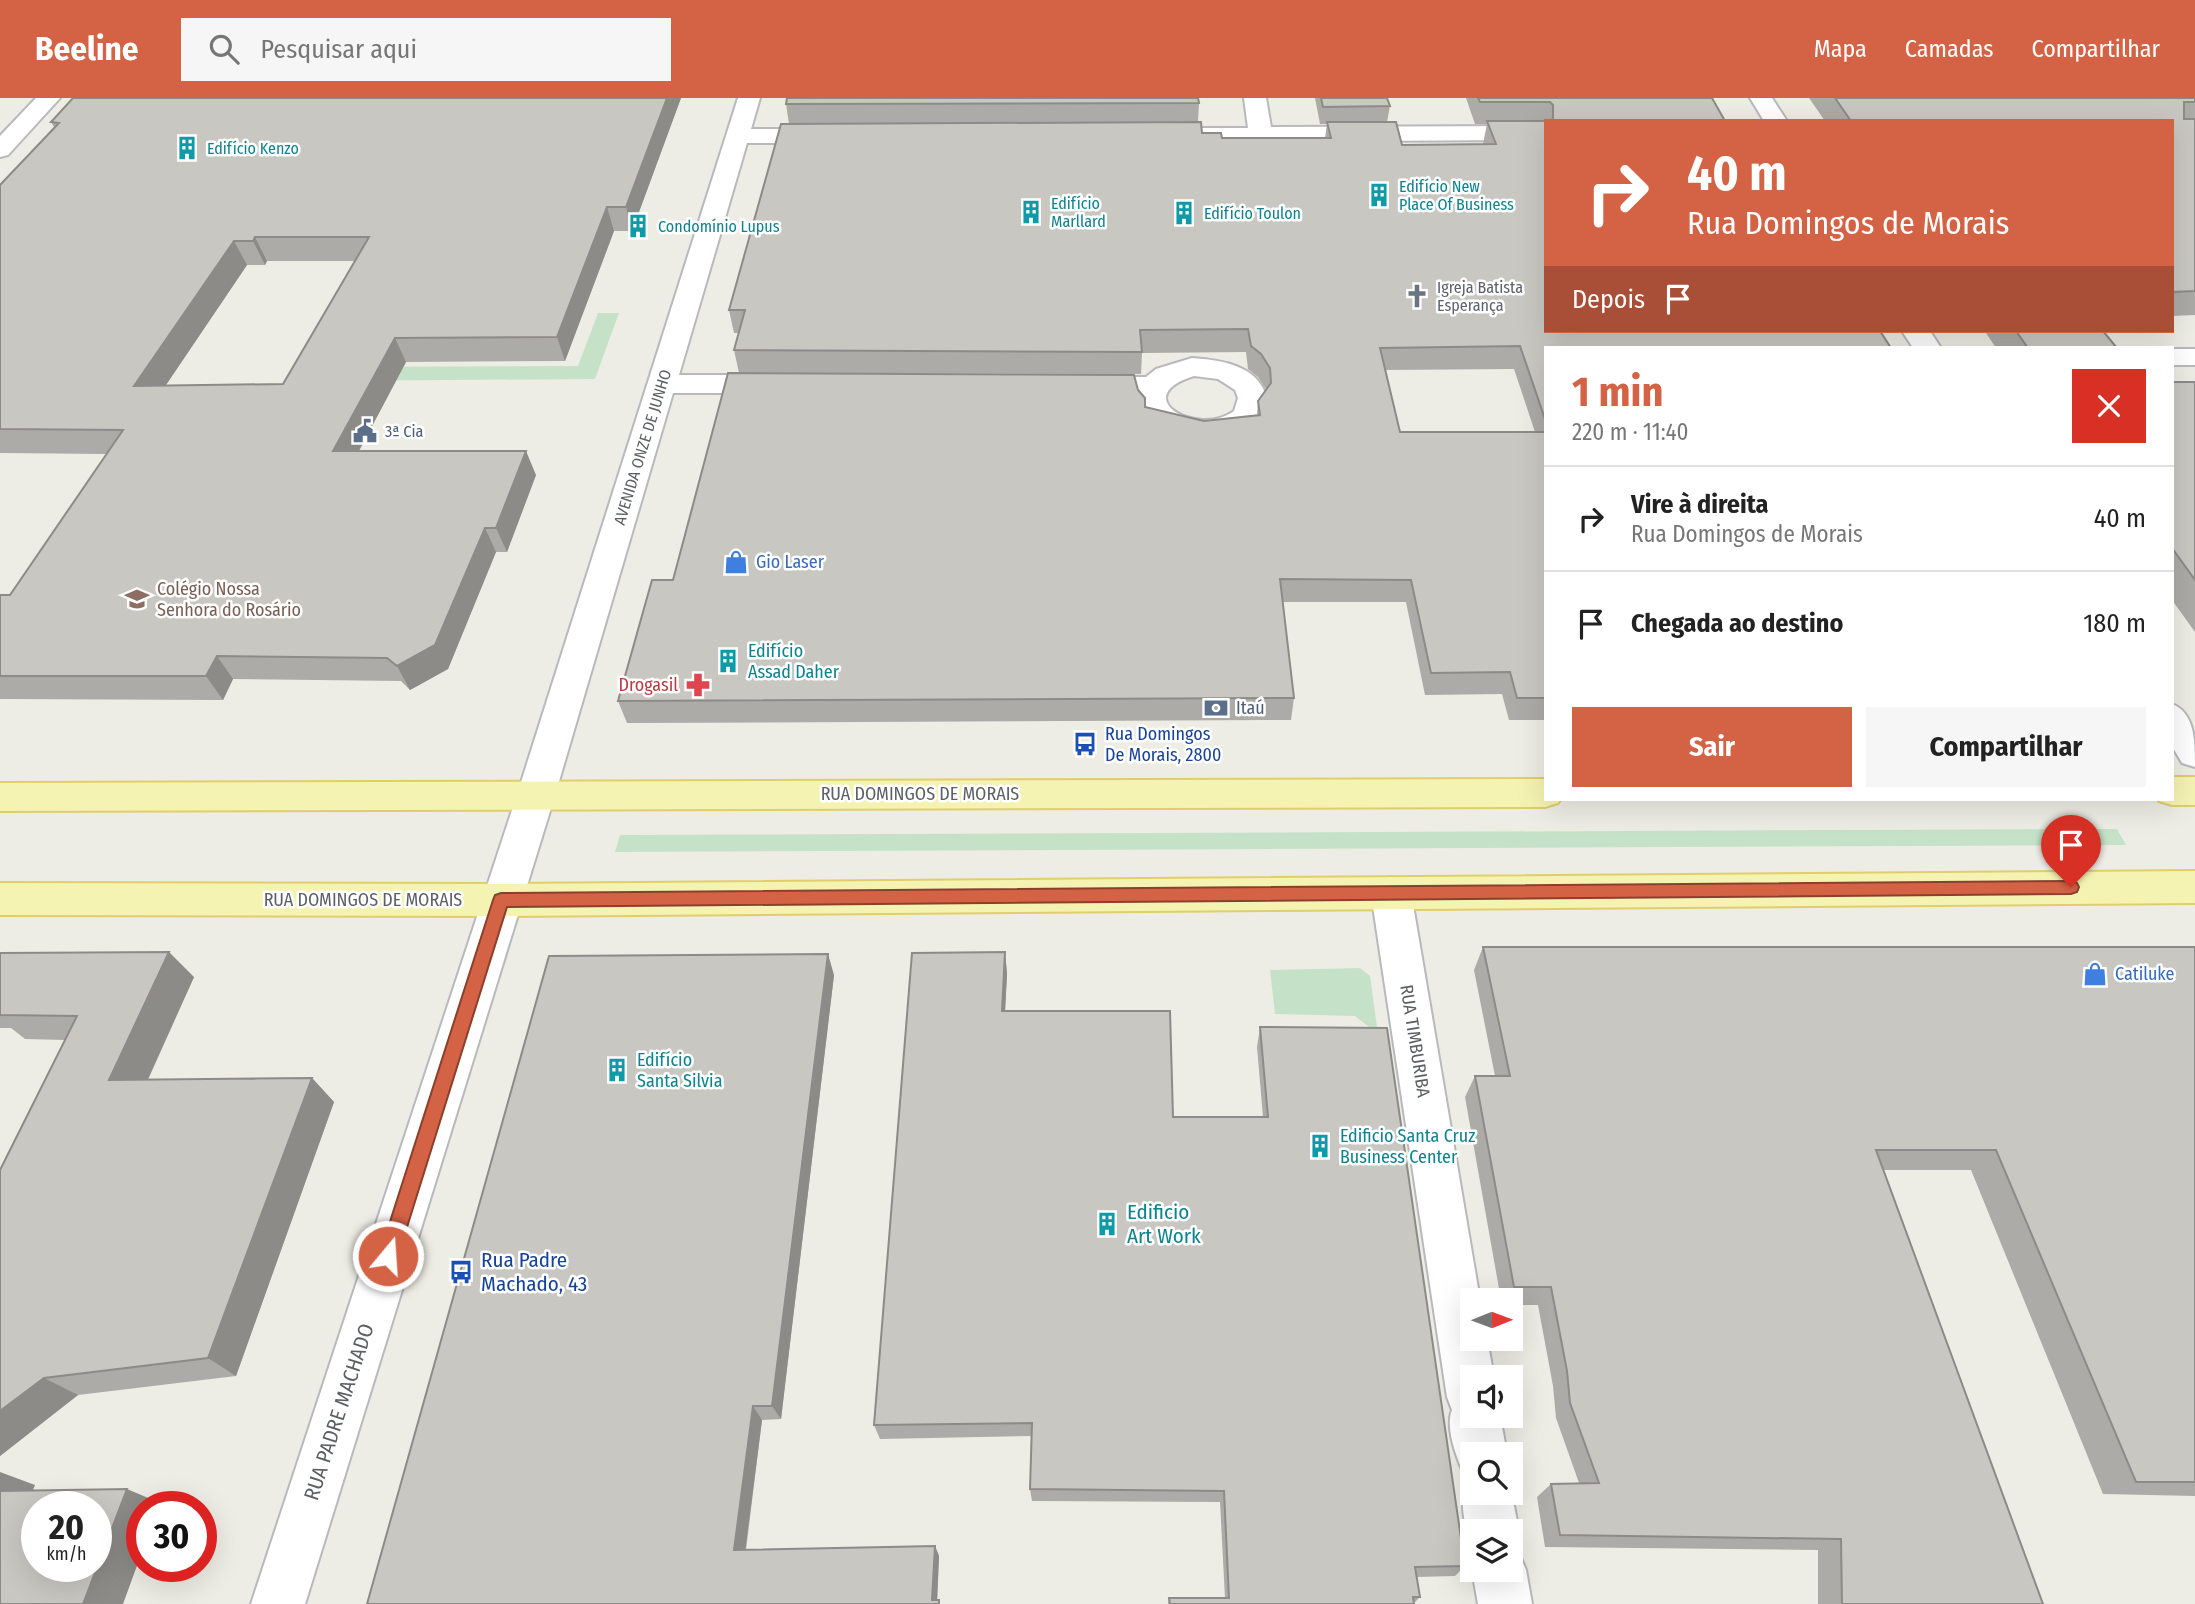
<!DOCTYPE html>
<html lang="pt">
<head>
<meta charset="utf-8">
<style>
	:root { --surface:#fff; --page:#f6f6f6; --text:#222; --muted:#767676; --line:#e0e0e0; --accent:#d46245 }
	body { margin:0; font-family:"Fira Sans Condensed",sans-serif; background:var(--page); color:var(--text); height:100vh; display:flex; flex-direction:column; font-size:26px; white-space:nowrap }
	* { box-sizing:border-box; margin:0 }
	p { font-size:23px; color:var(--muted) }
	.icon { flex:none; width:38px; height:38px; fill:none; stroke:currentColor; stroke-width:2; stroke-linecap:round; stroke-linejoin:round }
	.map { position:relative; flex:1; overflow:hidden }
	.details { position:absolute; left:1544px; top:248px; width:630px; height:455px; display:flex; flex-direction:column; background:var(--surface); border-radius:0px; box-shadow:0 7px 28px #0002 }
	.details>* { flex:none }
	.banner { position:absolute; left:1544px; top:21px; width:630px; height:214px; border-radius:0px; box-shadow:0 7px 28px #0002; background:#d46245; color:#fff; overflow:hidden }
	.needle { width:46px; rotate:89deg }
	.buttons { position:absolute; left:1460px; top:1190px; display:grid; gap:14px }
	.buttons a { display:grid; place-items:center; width:63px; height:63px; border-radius:0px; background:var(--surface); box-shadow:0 7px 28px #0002; font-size:35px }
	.speed { position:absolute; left:21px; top:1393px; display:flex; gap:14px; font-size:35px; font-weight:700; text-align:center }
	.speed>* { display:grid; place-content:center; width:91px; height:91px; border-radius:50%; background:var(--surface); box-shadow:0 7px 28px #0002; line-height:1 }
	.speed small { font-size:18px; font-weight:400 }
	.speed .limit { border:10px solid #d22; background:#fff; color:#111 }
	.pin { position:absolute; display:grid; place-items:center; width:60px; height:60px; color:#fff; margin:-72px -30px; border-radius:50% 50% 50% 0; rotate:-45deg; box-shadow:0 0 7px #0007 }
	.pin .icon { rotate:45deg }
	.me { position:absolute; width:77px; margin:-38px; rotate:18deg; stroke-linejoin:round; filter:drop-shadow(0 0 5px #0008) }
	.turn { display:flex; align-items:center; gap:24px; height:147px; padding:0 28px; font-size:32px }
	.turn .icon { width:91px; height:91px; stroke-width:2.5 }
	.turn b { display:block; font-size:49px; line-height:60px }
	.then { display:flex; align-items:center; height:66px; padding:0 28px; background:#0003; gap:14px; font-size:26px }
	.round { display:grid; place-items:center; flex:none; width:74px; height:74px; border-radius:0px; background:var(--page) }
	.headline { display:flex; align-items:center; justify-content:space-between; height:119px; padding:0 28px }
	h1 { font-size:42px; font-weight:700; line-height:52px; color:var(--accent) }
	.action { display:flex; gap:14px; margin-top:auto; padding:14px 28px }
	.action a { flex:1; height:80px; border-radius:0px; background:var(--accent); color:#fff; font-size:28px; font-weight:700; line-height:80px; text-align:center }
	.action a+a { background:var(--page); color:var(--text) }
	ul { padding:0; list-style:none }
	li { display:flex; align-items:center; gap:21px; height:105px; padding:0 28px; border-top:2px solid var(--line) }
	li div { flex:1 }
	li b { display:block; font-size:26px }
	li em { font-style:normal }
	header { display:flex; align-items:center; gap:42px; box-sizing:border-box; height:98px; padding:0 35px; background:var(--accent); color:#fff }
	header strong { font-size:33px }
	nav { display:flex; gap:38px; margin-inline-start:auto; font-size:24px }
	.search { width:490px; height:63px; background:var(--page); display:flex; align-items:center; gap:18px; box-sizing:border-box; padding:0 24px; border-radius:0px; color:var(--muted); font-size:26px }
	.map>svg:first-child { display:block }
	.green { fill:#c5e2c8 }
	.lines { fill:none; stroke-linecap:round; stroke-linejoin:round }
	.minor-casing { stroke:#b7b9bd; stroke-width:4 }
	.major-casing { stroke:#e0ce6b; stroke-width:4 }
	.minor { fill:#fff; fill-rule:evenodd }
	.major { fill:#f5f3b2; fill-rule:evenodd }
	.wall { fill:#adaba7; fill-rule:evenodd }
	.shaded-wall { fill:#8d8b88 }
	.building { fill:#c9c7c2; stroke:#8d8b88; stroke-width:2; fill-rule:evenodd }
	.route { fill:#d46245; stroke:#8a402d; stroke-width:2 }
	.labels { text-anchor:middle; stroke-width:5; stroke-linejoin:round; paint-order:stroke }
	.far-culture-label { font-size:16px; fill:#0d838f; stroke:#fff; text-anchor:start }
	.far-worship-label { font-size:16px; fill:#5b616d; stroke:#fff; text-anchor:start }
	.far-service-label { font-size:16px; fill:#4e5e75; stroke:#fff; text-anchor:start }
	.far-street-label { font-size:16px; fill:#5d5f64; stroke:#fff }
	.shop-label { font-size:18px; fill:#366cbe; stroke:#fff; text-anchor:start }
	.education-label { font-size:18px; fill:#785e54; stroke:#fff; text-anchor:start }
	.culture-label { font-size:18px; fill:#0d838f; stroke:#fff; text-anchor:start }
	.health-label { font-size:18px; fill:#be3a42; stroke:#fff; text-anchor:end }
	.service-label { font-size:18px; fill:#4e5e75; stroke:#fff; text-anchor:start }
	.transit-label { font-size:18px; fill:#164399; stroke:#fff; text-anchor:start }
	.street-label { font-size:18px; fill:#5d5f64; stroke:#fff }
	.near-culture-label { font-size:21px; fill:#0d838f; stroke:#fff; text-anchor:start }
	.near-transit-label { font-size:21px; fill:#164399; stroke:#fff; text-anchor:start }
	.near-street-label { font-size:21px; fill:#5d5f64; stroke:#fff }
</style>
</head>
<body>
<header>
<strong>Beeline</strong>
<div class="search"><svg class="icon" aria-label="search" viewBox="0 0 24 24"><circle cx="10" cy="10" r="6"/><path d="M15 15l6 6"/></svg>Pesquisar aqui</div>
<nav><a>Mapa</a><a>Camadas</a><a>Compartilhar</a></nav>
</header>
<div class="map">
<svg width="2195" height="1506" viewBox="0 0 2195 1506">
	<rect width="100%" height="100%" fill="#edede5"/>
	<path class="green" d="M598 215H619L595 281 322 283 329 269 578 268Z
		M2117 731 2126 747 615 754 620 737Z
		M1360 870 1370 878 1378 936 1355 918 1275 916 1270 872Z"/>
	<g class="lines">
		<g class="minor-casing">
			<path id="minor" d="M36 0H60L8 57 0 59V38Z
				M738 0H760L751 31H829L837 33 841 38 837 43 829 45H747L679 277H778L788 280 792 286 788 292 778 295H673L555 697 305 1506H251L517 697Z
				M1244 0H1266L1271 29 1545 28V42L1169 44 1161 42 1157 37 1161 32 1169 30H1248Z
				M1750 0H1772L1787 23H1764Z
				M1902 233H1930L1941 250H1913Z
				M2172 251H2195V267H2172Z
				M1192 260C1221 262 1258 267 1267 300 1263 348 1190 348 1158 330 1146 323 1141 312 1135 300L1136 297H1086L1076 294 1072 288 1076 282 1086 279H1146L1156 271ZM1194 278 1218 281 1235 292 1238 300 1234 313C1197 340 1127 299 1194 278Z
				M2172 606C2195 615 2195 643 2195 669L2182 665 2172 648Z
				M1391 779 1405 784 1411 795 1480 1202H1472V1241H1487L1494 1279H1472V1318H1500L1507 1356H1472V1395H1510V1388L1519 1433 1512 1451 1518 1453 1526 1472 1532 1506H1478L1472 1472H1510V1433H1472V1445C1462 1422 1459 1399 1469 1377L1463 1374C1456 1358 1445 1329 1452 1312L1447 1299 1371 795 1377 784Z"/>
		</g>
		<g class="major-casing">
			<path id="major" d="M2172 679H2195V707H2172L2159 703 2172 702Z
				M1545 681V702H1560L1558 705 1545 709 0 713V685Z
				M2195 773V805L501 818 0 817V785L501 786Z"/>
		</g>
		<use href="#minor" class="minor"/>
		<use href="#major" class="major"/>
	</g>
	<path class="wall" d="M681 0 632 133H614L565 263 406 264 359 353 536 377 507 454H496L448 571 410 592 401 583 233 581 223 602 0 601V497H10L107 356 0 355V87L54 29 51 24ZM267 163H355L283 286 166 287 247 167H265Z
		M1315 0H1387L1390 8 1387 24 1402 47 1483 46 1487 26H1475L1466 0H1712L1545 250V622H1509L1502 596 1425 597 1406 504H1283L1294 600 1291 622 627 625 618 603 673 482 1138 292 1145 309 1204 323 1257 317 1258 303 1266 291 1258 279 1248 271 1246 254 1142 255 1141 276 739 275 734 252 739 235H734L729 212 789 26 786 6 1199 5 1198 24 1202 35 1222 40H1325L1327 26H1320ZM1514 271 1535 334H1400L1385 272Z
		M1809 0H2195V217L2172 218V23H1825Z
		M1969 233H2103L2117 250H1996L1986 235H1971Z
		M2172 284H2195V534L2172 502Z
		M1483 849H2195V1398L2103 1396 1971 1072H1884L2043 1506H1818V1452L1545 1449 1537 1399 1551 1386 1579 1385 1556 1320 1553 1288 1538 1207H1510V1202H1501L1465 999 1475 978H1495L1474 872Z
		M1005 854 1007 876 1005 913 1173 1019H1263L1257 949 1260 929 1465 1468 1455 1478 1417 1479 1420 1499 1414 1505V1506H1168L1169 1500H1225L1220 1404 1032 1403 1030 1391 1031 1338 880 1341 874 1327Z
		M0 855 194 879 148 982 312 980 334 1004 236 1278 78 1297 0 1358 65 942 25 941 11 930H0Z
		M834 877 781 1321 762 1322 746 1452 935 1448 939 1458 937 1502 367 1506Z"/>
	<path class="shaded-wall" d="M667 0H681L632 133 626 109Z
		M607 109 614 133 565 263 557 239Z
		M255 139 267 163 265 167 253 143Z
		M234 143 247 167 149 312 134 288Z
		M395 240 406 264 346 377 333 353Z
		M526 353 536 377 507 454 496 430Z
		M485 430 496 454 448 571 410 592 397 568Z
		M217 558 233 581 223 602 206 578Z
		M169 854 194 879 137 1005 109 982Z
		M1005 854 1007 876 1004 934 1002 913Z
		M828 856 834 877 781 1321 772 1308Z
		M312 980 334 1004 236 1278 208 1260Z
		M44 1280 78 1297 0 1358V1313Z
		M753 1308 762 1322 744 1462 734 1452Z
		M0 1374 35 1387 27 1407 0 1397Z
		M127 1391 160 1405 158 1409H142V1454L123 1506H83Z
		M935 1448 939 1458 937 1506 932 1502Z"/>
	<path class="building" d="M73 0H667L626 109H607L557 239 395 240 333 353H526L496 430H485L435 547 397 568 387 560 217 558 206 578H0V497H10L123 332 0 331V87L59 25 51 24ZM255 139H369L283 286 134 288 234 143H253Z
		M787 0H1198L1199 5 786 6Z
		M1321 0H1387L1390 8 1323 9Z
		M1478 0H1712L1725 23H1551L1553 20V7L1550 4H1480Z
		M1835 0H2195V4H2184V21H2195V193L2172 194V23H1851Z
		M1487 23H1545V233H1880L1891 250H1545V321L1520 248 1380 250 1400 334H1545V600H1517L1510 574 1431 575 1411 482 1280 481 1294 600 618 603 652 482H673L728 275 1134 277 1138 292 1145 300V309L1204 323 1260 317 1258 303 1271 285 1270 270 1261 256 1251 248 1248 231 1140 232 1142 254 734 252 745 212H729L781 26 1201 24 1202 35H1221L1222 40H1331L1327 24H1396L1402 47 1496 46Z
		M2016 233H2103L2117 250H2028Z
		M2172 284H2195V482L2172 450Z
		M1483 849H2195V1384H2136L1996 1052H1876L2043 1506H1842L1841 1441 1560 1437 1551 1386 1599 1385 1570 1305 1567 1273 1551 1189H1514L1475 978H1510Z
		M169 854 109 982 312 980 208 1260 44 1280 0 1313V1072L77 918 0 917V855Z
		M1005 854 1002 913H1170L1173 1019H1268L1260 929 1387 930 1465 1468 1415 1469 1420 1499H1413L1414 1506H1170L1169 1500H1229L1224 1393 1030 1391 1032 1325 874 1327 912 855Z
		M828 856 772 1308H753L734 1452 935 1448 932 1502H939V1506H367L549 858Z
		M127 1391 83 1506H0V1393ZM37 1409H96V1468H37Z"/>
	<path class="route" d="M2071 783 2077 785 2079 789 2077 794 2071 796 507 809 398 1158 395 1165 388 1167 381 1165 379 1158 493 802 495 797 501 795Z"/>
	<defs>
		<g id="building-bare" transform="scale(1.89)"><path d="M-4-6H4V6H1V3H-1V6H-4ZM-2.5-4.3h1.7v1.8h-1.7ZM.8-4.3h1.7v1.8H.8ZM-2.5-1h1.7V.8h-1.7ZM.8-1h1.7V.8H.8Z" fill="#0f9aa8" stroke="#fff" stroke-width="2.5" paint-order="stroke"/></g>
		<g id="church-bare" transform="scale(1.89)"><path d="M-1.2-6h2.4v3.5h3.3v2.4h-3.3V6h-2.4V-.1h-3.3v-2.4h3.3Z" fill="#6b7280" stroke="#fff" stroke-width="2.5" paint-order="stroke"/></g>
		<g id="civic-bare" transform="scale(1.89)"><path d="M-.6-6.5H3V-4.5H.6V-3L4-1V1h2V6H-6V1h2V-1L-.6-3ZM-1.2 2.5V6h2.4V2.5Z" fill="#5c6f8a" stroke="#fff" stroke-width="2.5" paint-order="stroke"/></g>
		<g id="shop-bare" transform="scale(1.89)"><path d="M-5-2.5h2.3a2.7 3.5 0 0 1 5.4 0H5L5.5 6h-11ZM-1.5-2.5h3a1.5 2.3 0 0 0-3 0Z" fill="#3f7fe0" stroke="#fff" stroke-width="2.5" paint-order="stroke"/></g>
		<g id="school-bare" transform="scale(1.89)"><path d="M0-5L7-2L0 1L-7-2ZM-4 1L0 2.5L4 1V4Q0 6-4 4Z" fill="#8d6e63" stroke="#fff" stroke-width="2.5" paint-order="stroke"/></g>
		<g id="pharmacy-bare" transform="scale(1.89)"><path d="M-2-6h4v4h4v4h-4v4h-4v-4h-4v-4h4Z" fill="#e0444e" stroke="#fff" stroke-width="2.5" paint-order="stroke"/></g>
		<g id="bank-bare" transform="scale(1.89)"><path d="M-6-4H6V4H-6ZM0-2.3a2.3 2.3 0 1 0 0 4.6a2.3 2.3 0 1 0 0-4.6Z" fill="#5c6f8a" stroke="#fff" stroke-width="2.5" paint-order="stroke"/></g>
		<g id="bus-bare" transform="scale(1.89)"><path d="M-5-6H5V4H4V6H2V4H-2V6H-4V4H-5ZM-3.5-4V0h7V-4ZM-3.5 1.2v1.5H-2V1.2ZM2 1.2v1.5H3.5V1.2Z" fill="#1a4fb4" stroke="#fff" stroke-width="2.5" paint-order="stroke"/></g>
	</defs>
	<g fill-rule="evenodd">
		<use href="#building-bare" x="187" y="50"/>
		<use href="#building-bare" x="1379" y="97"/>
		<use href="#building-bare" x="1031" y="114"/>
		<use href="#building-bare" x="1184" y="115"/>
		<use href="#building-bare" x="638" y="128"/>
		<use href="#church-bare" x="1417" y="198"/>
		<use href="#civic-bare" x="365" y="333"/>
		<use href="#shop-bare" x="736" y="464"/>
		<use href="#school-bare" x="137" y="501"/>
		<use href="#building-bare" x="728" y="563"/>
		<use href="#pharmacy-bare" x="698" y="587"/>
		<use href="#bank-bare" x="1216" y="610"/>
		<use href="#bus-bare" x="1085" y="646"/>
		<use href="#shop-bare" x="2095" y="876"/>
		<use href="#building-bare" x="617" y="972"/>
		<use href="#building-bare" x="1320" y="1048"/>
		<use href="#building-bare" x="1107" y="1126"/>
		<use href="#bus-bare" x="461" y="1174"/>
	</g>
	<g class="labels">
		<g class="far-culture-label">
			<text x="207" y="56">Edifício Kenzo</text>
			<text x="1399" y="94">Edifício New<tspan x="1399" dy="18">Place Of Business</tspan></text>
			<text x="1051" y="111">Edifício<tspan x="1051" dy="18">Marllard</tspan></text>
			<text x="1204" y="121">Edifício Toulon</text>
			<text x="658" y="134">Condomínio Lupus</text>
		</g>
		<g class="far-worship-label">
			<text x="1437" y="195">Igreja Batista<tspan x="1437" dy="18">Esperança</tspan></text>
		</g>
		<g class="far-service-label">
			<text x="385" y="339">3ª Cia</text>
		</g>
		<g class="far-street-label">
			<text transform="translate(642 349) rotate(-73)" y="6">AVENIDA ONZE DE JUNHO</text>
		</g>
		<g class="shop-label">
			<text x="756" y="470">Gio Laser</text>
			<text x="2115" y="882">Catiluke</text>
		</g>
		<g class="education-label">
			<text x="157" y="497">Colégio Nossa<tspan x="157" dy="21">Senhora do Rosário</tspan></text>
		</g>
		<g class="culture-label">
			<text x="748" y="559">Edifício<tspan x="748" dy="21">Assad Daher</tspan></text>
			<text x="637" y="968">Edifício<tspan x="637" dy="21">Santa Silvia</tspan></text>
			<text x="1340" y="1044">Edificio Santa Cruz<tspan x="1340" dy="21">Business Center</tspan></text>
		</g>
		<g class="health-label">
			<text x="678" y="593">Drogasil</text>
		</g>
		<g class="service-label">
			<text x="1236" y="616">Itaú</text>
		</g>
		<g class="transit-label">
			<text x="1105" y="642">Rua Domingos<tspan x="1105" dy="21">De Morais, 2800</tspan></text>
		</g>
		<g class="street-label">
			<text x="920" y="702">RUA DOMINGOS DE MORAIS</text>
			<text x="363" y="808">RUA DOMINGOS DE MORAIS</text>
			<text transform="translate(1415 943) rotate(81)" y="6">RUA TIMBURIBA</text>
		</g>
		<g class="near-culture-label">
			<text x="1127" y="1121">Edificio<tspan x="1127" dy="24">Art Work</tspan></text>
		</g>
		<g class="near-transit-label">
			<text x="481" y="1169">Rua Padre<tspan x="481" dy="24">Machado, 43</tspan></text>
		</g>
		<g class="near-street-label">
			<text transform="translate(339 1314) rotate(-72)" y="7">RUA PADRE MACHADO</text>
		</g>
	</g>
</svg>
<div class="buttons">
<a><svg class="needle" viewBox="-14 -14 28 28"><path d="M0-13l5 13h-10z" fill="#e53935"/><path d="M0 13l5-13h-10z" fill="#767676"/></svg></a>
<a><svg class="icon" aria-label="sound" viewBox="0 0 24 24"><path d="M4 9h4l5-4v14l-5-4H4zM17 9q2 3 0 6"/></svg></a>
<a><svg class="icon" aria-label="search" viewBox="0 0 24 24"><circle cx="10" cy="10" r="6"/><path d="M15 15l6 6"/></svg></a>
<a><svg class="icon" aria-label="layers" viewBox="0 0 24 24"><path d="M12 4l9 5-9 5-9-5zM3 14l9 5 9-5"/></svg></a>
</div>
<div class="speed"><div>20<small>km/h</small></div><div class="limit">30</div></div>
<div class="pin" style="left:2071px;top:789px;background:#d93025"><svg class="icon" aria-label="arrive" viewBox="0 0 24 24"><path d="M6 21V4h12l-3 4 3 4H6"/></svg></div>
<svg class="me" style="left:388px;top:1158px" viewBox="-20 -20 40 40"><circle r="17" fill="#d46245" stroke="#fff" stroke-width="3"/><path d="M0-11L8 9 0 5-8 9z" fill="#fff"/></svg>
<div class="banner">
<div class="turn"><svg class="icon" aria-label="right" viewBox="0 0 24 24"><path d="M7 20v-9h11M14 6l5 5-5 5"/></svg><div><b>40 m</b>Rua Domingos de Morais</div></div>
<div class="then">Depois<svg class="icon" aria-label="arrive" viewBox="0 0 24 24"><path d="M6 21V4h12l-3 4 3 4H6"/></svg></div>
</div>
<section class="details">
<div class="headline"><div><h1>1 min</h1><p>220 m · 11:40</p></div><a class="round" style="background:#d93025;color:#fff"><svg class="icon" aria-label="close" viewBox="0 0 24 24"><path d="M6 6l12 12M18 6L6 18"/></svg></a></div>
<ul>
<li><svg class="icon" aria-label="right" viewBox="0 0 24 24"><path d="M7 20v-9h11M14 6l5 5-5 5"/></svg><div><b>Vire à direita</b><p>Rua Domingos de Morais</p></div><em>40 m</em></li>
<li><svg class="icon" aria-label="arrive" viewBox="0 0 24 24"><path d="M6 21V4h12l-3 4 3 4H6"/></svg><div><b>Chegada ao destino</b></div><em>180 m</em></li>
</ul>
<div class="action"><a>Sair</a><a>Compartilhar</a></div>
</section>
</div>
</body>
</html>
